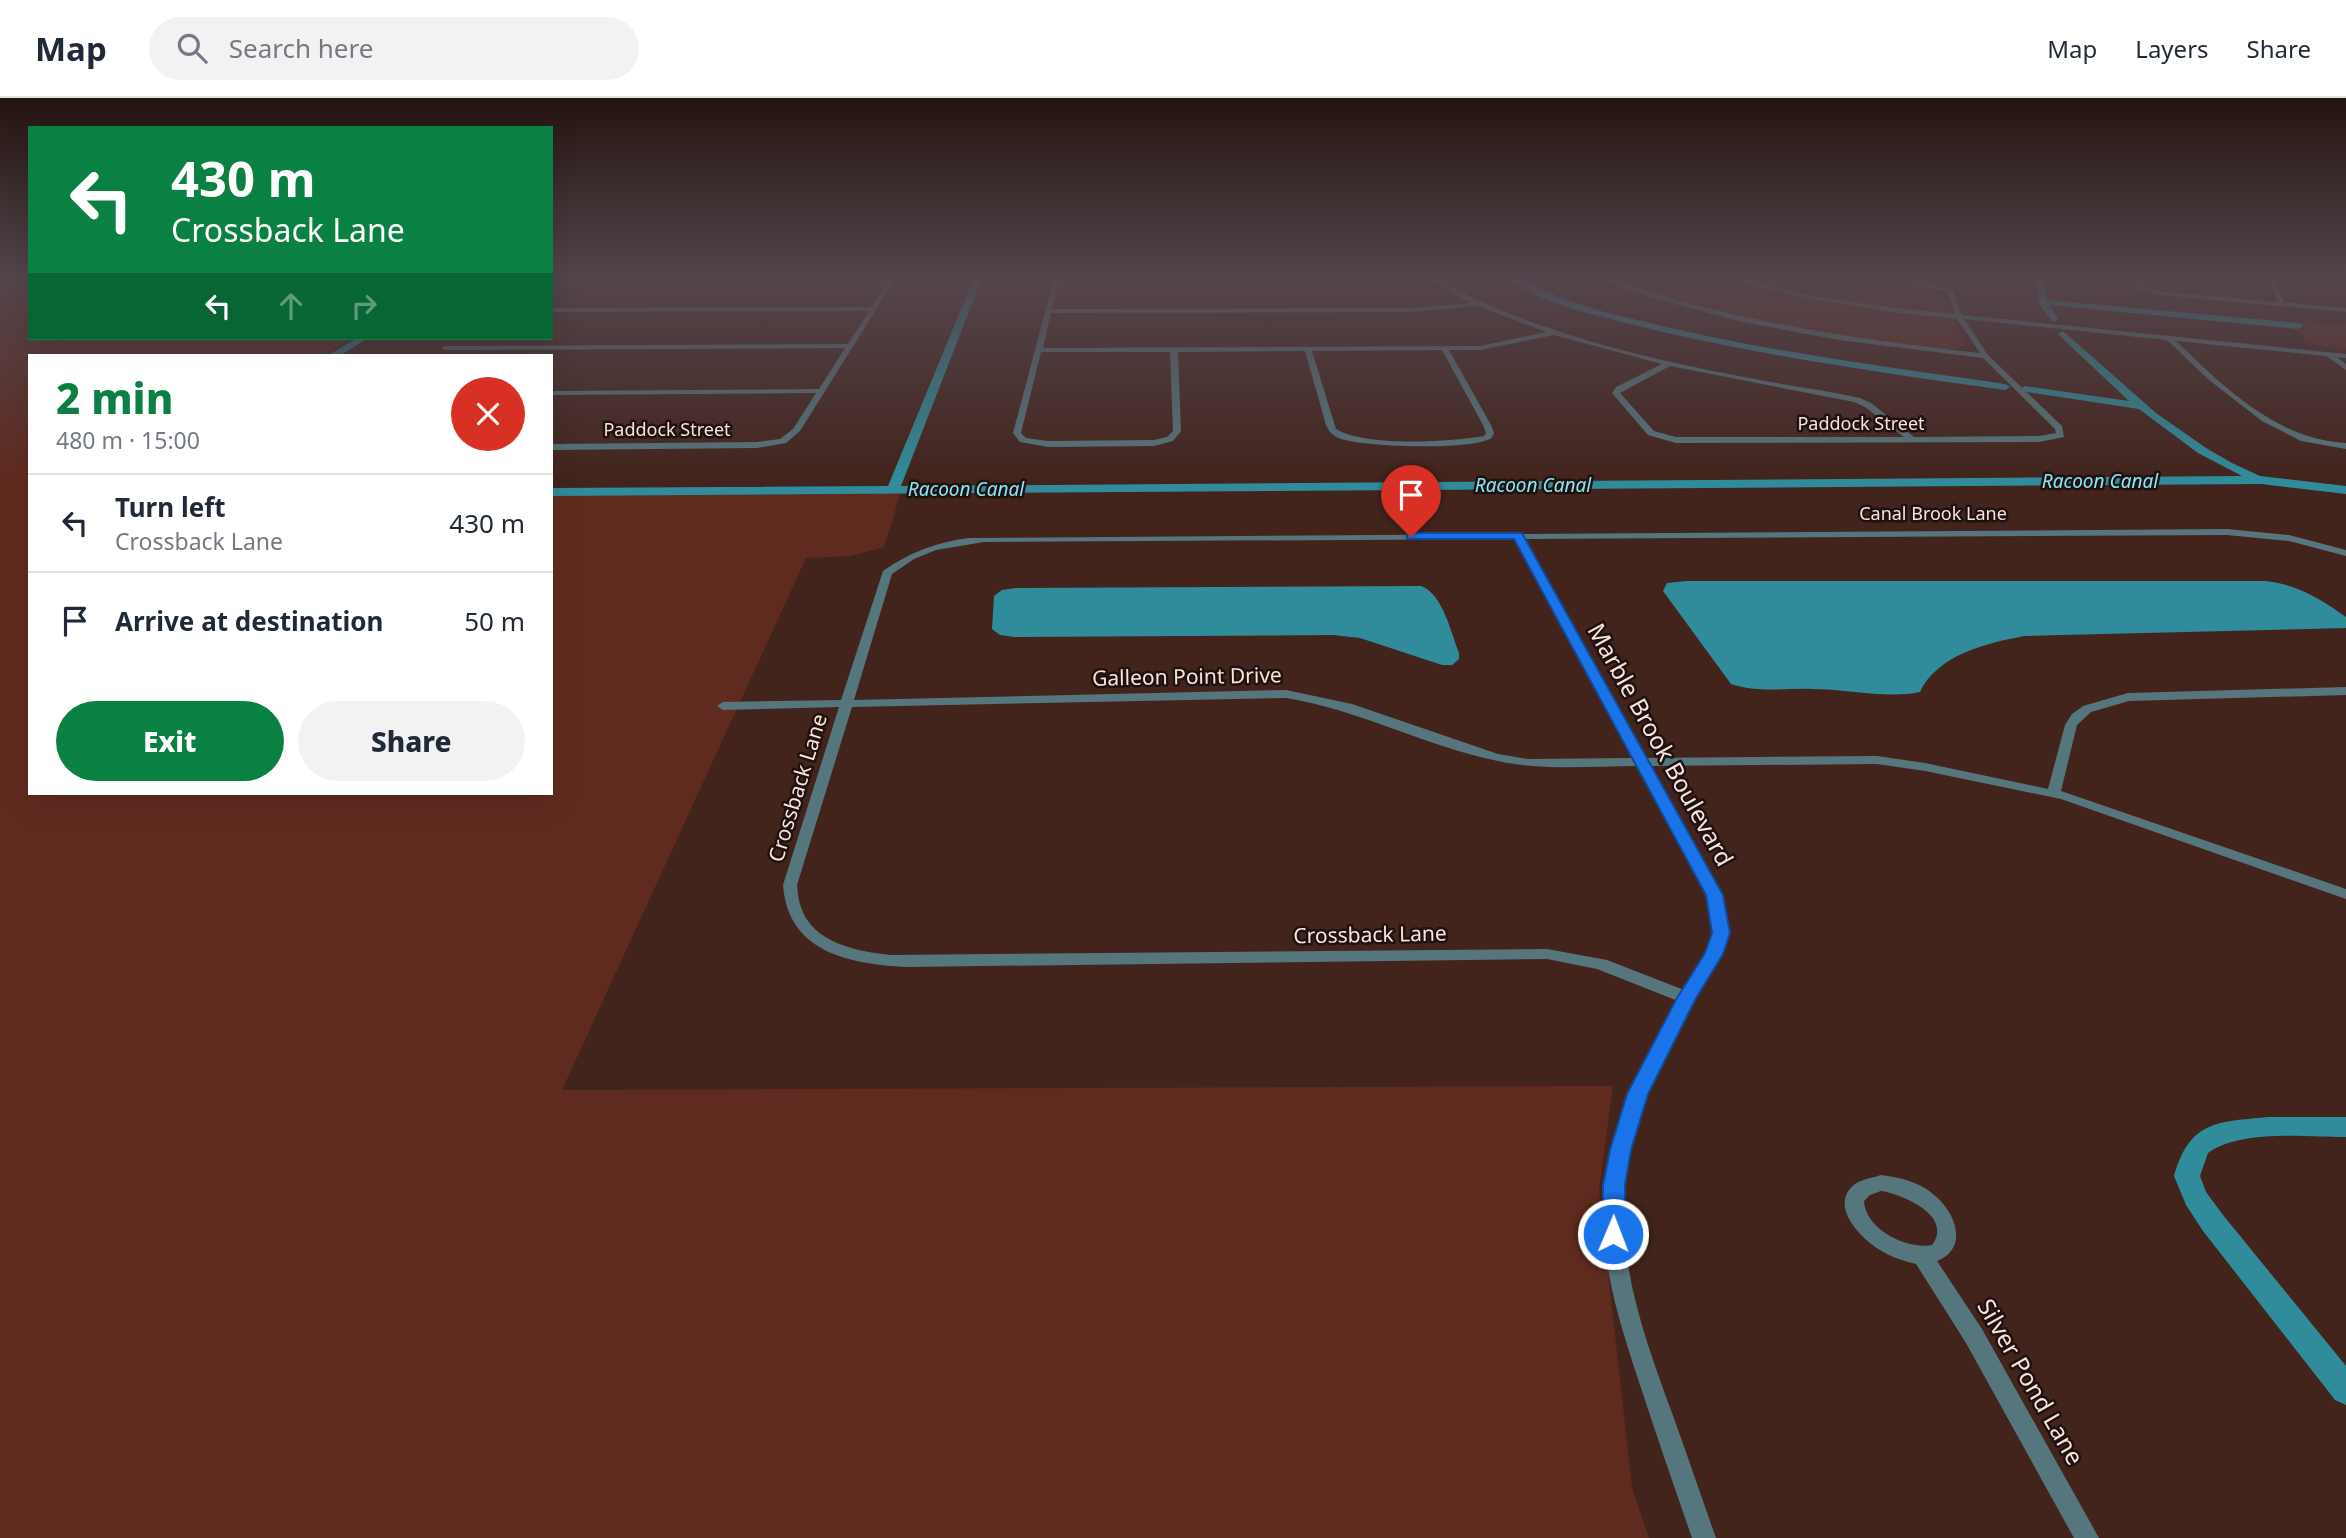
<!DOCTYPE html>
<html lang="en">
<head>
<meta charset="utf-8">
<style>
	:root { --surface:#fff; --page:#f2f2f3; --text:#1f2937; --muted:#747a83; --line:#e0e1e3; --accent:#0b8043 }
	body { margin:0; font-family:"Noto Sans",sans-serif; background:var(--page); color:var(--text); height:100vh; display:flex; flex-direction:column; font-size:26px; white-space:nowrap }
	* { box-sizing:border-box; margin:0 }
	p { font-size:23px; color:var(--muted) }
	.icon { flex:none; width:38px; height:38px; fill:none; stroke:currentColor; stroke-width:2; stroke-linecap:round; stroke-linejoin:round }
	.map { position:relative; flex:1; overflow:hidden }
	.sheet { position:absolute; left:28px; top:256px; width:525px; height:441px; display:flex; flex-direction:column; background:var(--surface); border-radius:0px; box-shadow:0 7px 28px #0002 }
	.sheet>* { flex:none }
	.banner { position:absolute; left:28px; top:28px; width:525px; height:214px; border-radius:0px; box-shadow:0 7px 28px #0002; background:#0b8043; color:#fff; overflow:hidden }
	.pin { position:absolute; display:grid; place-items:center; width:60px; height:60px; color:#fff; margin:-72px -30px; border-radius:50% 50% 50% 0; rotate:-45deg; box-shadow:0 0 7px #0007 }
	.pin .icon { rotate:45deg }
	.me { position:absolute; width:77px; margin:-38px; rotate:1deg; stroke-linejoin:round; filter:drop-shadow(0 0 5px #0008) }
	.turn { display:flex; align-items:center; gap:24px; height:147px; padding:0 28px; font-size:32px }
	.turn .icon { width:91px; height:91px; stroke-width:2.5 }
	.turn b { display:block; font-size:49px; line-height:60px }
	.lanes { display:flex; align-items:center; height:66px; padding:0 28px; background:#0003; justify-content:center; gap:35px; direction:ltr }
	.lanes .off { opacity:.35 }
	.round { display:grid; place-items:center; flex:none; width:74px; height:74px; border-radius:37px; background:var(--page) }
	.headline { display:flex; align-items:center; justify-content:space-between; height:119px; padding:0 28px }
	h1 { font-size:42px; font-weight:800; line-height:52px; color:var(--accent) }
	.action { display:flex; gap:14px; margin-top:auto; padding:14px 28px }
	.action a { flex:1; height:80px; border-radius:42px; background:var(--accent); color:#fff; font-size:28px; font-weight:800; line-height:80px; text-align:center }
	.action a+a { background:var(--page); color:var(--text) }
	ul { padding:0; list-style:none }
	li { display:flex; align-items:center; gap:21px; height:98px; padding:0 28px; border-top:2px solid var(--line) }
	li div { flex:1 }
	li b { display:block; font-size:26px }
	li em { font-style:normal }
	header { display:flex; align-items:center; gap:42px; box-sizing:border-box; height:98px; padding:0 35px; background:var(--surface); border-bottom:2px solid var(--line) }
	header strong { font-size:33px }
	nav { display:flex; gap:38px; margin-inline-start:auto; font-size:24px }
	.search { width:490px; height:63px; background:var(--page); display:flex; align-items:center; gap:18px; box-sizing:border-box; padding:0 24px; border-radius:38px; color:var(--muted); font-size:26px }
	.map>svg:first-child { display:block }
	.green { fill:#602b1f }
	.water { fill:#308c9a }
	.lines { fill:none; stroke-linecap:round; stroke-linejoin:round }
	.canal { fill:#308c9a; fill-rule:evenodd }
	.street { fill:#55767c; fill-rule:evenodd }
	.route { fill:#1a73e8; stroke:#114b97; stroke-width:2 }
	.labels { text-anchor:middle; stroke-width:5; stroke-linejoin:round; paint-order:stroke }
	.far-street-label { font-size:18px; fill:#f8e3de; stroke:#1f110e }
	.far-water-label { font-size:19px; font-style:italic; fill:#88e8f8; stroke:#1f110e }
	.street-label { font-size:21px; fill:#f8e3de; stroke:#1f110e }
	.near-street-label { font-size:24px; fill:#f8e3de; stroke:#1f110e }
</style>
</head>
<body>
<header>
<strong>Map</strong>
<div class="search"><svg class="icon" aria-label="search" viewBox="0 0 24 24"><circle cx="10" cy="10" r="6"/><path d="M15 15l6 6"/></svg>Search here</div>
<nav><a>Map</a><a>Layers</a><a>Share</a></nav>
</header>
<div class="map">
<svg width="2346" height="1440" viewBox="0 0 2346 1440">
	<rect width="100%" height="100%" fill="#42241d"/>
	<path class="green" d="M0 180H30V240H352L323 257H30V695H551V394L901 393 884 449 851 458 806 460 562 992 1613 988 1599 1092 1632 1390 1649 1440H0Z
		M1677 189 1722 200H1814L1904 195 1929 194 1945 198 1965 248C1947 254 1925 250 1906 248 1821 241 1734 219 1653 194Z
		M2284 224 2346 225V250L2312 247 2304 243 2301 235Z"/>
	<path class="water" d="M1687 483H2265C2296 486 2321 501 2346 519V530L2024 538C1987 545 1937 557 1920 594 1888 601 1846 591 1812 591 1785 590 1758 595 1731 586L1663 493 1667 485Z
		M1421 488C1443 496 1451 535 1459 555V561L1452 567H1442L1360 540 1333 537 1014 539 1000 537 992 531 994 498 1002 492 1016 490Z"/>
	<g class="lines">
		<path class="canal" d="M974 180H982L901 388 2242 378 2198 355 2139 311 2021 293 2020 291 2025 288 2129 303 2060 238 2058 236 2063 233 2156 315 2206 350 2232 365 2260 378 2346 388V396L2261 386 551 398V390L888 388Z
			M1508 180C1527 180 1548 195 1567 202 1595 212 1625 219 1654 226 1770 254 1887 269 2005 286L2010 289 2005 292C1876 274 1748 256 1622 224 1585 214 1537 205 1508 180Z
			M2035 180H2043L2047 202 2298 225 2303 228 2298 231 2049 207 2058 221 2053 224 2040 207Z
			M357 240H368L341 257H329Z
			M2268 1019H2346V1039C2307 1039 2240 1031 2208 1055L2200 1078 2206 1094 2223 1117 2346 1268V1307L2335 1302 2203 1133 2186 1107 2174 1078C2190 1023 2216 1024 2268 1019Z"/>
		<path class="street" d="M890 180H896L800 333 786 345 757 350 551 352V346L757 344 780 341 793 331 816 295 551 297V293L819 291 845 250 445 252 441 250 445 248 848 246 869 213 551 214V210L871 209Z
			M1054 180H1240L1237 182 1059 183 1052 211 1409 210 1471 205 1427 180H1435C1535 235 1643 260 1755 281 1790 288 1825 292 1860 300L1871 305 1914 339 2039 338 2056 335 2055 331 1983 260 1839 242 1742 224 1646 198 1599 180H1608C1729 223 1853 241 1980 255L1957 221 1892 214 1795 198 1726 180C1749 180 1772 189 1795 194 1848 205 1902 211 1955 216L1947 193 1875 180H1889L1952 191 1962 217 2346 256V260L2337 259 2346 266V272L2326 258 2176 243C2224 289 2276 341 2346 345V351L2301 343 2262 323 2209 282 2167 242 1964 221 1988 257 2062 328 2064 339 2039 344 1676 345 1648 337 1612 295 1616 289 1662 266 1554 237 1480 252H1449L1491 327 1494 335C1492 339 1492 341 1487 342 1463 352 1366 349 1341 341 1333 338 1329 334 1326 327L1305 253 1178 254 1181 333 1173 343 1154 348 1048 349 1020 344 1013 335ZM1478 208 1546 234 1480 248 1043 250 1051 215 1409 214ZM1442 252 1483 327 1486 335 1484 338C1449 344 1366 349 1336 331L1312 253ZM1041 254H1170L1173 333 1167 339 1154 342 1048 343 1026 340 1021 335ZM1670 268 1854 304 1865 309 1904 339H1676L1654 333 1620 295Z
			M2133 180H2139L2143 189 2158 193 2277 204 2268 180H2274L2284 204 2346 210V214L2158 197 2138 191Z
			M2227 431 2289 437 2346 452V458L2289 443 2227 437 1525 441 1646 660 1877 658 1925 665 2048 691 2065 627 2072 616 2083 608 2128 595 2346 589V597L2129 603 2091 614 2077 627 2061 693 2346 791V801L2061 701 1925 673 1877 666 1651 668 1719 793C1725 807 1731 823 1728 839 1723 862 1707 880 1696 900 1668 951 1640 1004 1629 1061 1611 1149 1642 1233 1672 1315 1687 1356 1701 1398 1716 1440H1692C1675 1391 1658 1342 1642 1293 1620 1226 1596 1157 1605 1085 1614 1019 1646 960 1678 903L1597 871 1547 861 907 869C850 866 788 855 783 787L839 609 723 612 717 608 723 604 841 602 883 473C910 454 937 444 969 440ZM1515 441 1633 660 1528 661 1498 656 1352 606 1286 592 854 602 892 476 914 461 936 452 984 444ZM1286 600C1360 612 1425 648 1498 663 1543 673 1591 668 1638 668 1656 703 1717 799 1713 834 1710 856 1695 874 1684 892L1607 862 1547 851 891 857C859 854 812 845 801 809 798 802 798 794 797 787L852 609Z
			M1881 1077C1899 1079 1919 1084 1933 1096 1955 1113 1970 1150 1937 1163L1982 1231 2099 1440H2074L1966 1245 1916 1166C1903 1163 1891 1159 1880 1152 1860 1140 1828 1107 1855 1086 1862 1081 1873 1080 1881 1077ZM1881 1093C1902 1096 1954 1118 1932 1147 1907 1152 1865 1131 1864 1103L1870 1097Z"/>
	</g>
	<linearGradient id="sky" x2="0" y2="1"><stop stop-color="#241410"/><stop offset="0.47" stop-color="#54454c"/><stop offset="1" stop-color="#54454c" stop-opacity="0"/></linearGradient>
	<rect width="2346" height="382" fill="url(#sky)"/>
	<path class="route" d="M1411 435H1522L1723 797 1730 835 1723 856 1695 902 1648 996 1631 1052 1625 1087V1136L1621 1143 1613 1146 1605 1143 1602 1136 1603 1087 1610 1052 1627 996 1677 900 1705 855 1712 835 1706 797 1514 441H1407V436Z"/>
	<g class="labels">
		<g class="far-street-label">
			<text x="1861" y="332">Paddock Street</text>
			<text x="667" y="338">Paddock Street</text>
			<text x="1933" y="422">Canal Brook Lane</text>
		</g>
		<g class="far-water-label">
			<text x="2100" y="390">Racoon Canal</text>
			<text x="1533" y="394">Racoon Canal</text>
			<text x="966" y="398">Racoon Canal</text>
		</g>
		<g class="street-label">
			<text transform="translate(1187 579) rotate(-1)" y="7">Galleon Point Drive</text>
			<text transform="translate(798 690) rotate(-73)" y="7">Crossback Lane</text>
			<text transform="translate(1370 837) rotate(-1)" y="7">Crossback Lane</text>
		</g>
		<g class="near-street-label">
			<text transform="translate(1660 647) rotate(61)" y="8">Marble Brook Boulevard</text>
			<text transform="translate(2030 1284) rotate(60)" y="8">Silver Pond Lane</text>
		</g>
	</g>
</svg>
<div class="pin" style="left:1411px;top:439px;background:#d93025"><svg class="icon" aria-label="arrive" viewBox="0 0 24 24"><path d="M6 21V4h12l-3 4 3 4H6"/></svg></div>
<svg class="me" style="left:1613px;top:1136px" viewBox="-20 -20 40 40"><circle r="17" fill="#1a73e8" stroke="#fff" stroke-width="3"/><path d="M0-11L8 9 0 5-8 9z" fill="#fff"/></svg>
<div class="banner">
<div class="turn"><svg class="icon" aria-label="left" viewBox="0 0 24 24"><path d="M17 20v-9H6M10 6l-5 5 5 5"/></svg><div><b>430 m</b>Crossback Lane</div></div>
<div class="lanes"><svg class="icon" aria-label="left" viewBox="0 0 24 24"><path d="M17 20v-9H6M10 6l-5 5 5 5"/></svg><svg class="icon off" aria-label="ahead" viewBox="0 0 24 24"><path d="M12 20V5M6 11l6-6 6 6"/></svg><svg class="icon off" aria-label="right" viewBox="0 0 24 24"><path d="M7 20v-9h11M14 6l5 5-5 5"/></svg></div>
</div>
<section class="sheet">
<div class="headline"><div><h1>2 min</h1><p>480 m · 15:00</p></div><a class="round" style="background:#d93025;color:#fff"><svg class="icon" aria-label="close" viewBox="0 0 24 24"><path d="M6 6l12 12M18 6L6 18"/></svg></a></div>
<ul>
<li><svg class="icon" aria-label="left" viewBox="0 0 24 24"><path d="M17 20v-9H6M10 6l-5 5 5 5"/></svg><div><b>Turn left</b><p>Crossback Lane</p></div><em>430 m</em></li>
<li><svg class="icon" aria-label="arrive" viewBox="0 0 24 24"><path d="M6 21V4h12l-3 4 3 4H6"/></svg><div><b>Arrive at destination</b></div><em>50 m</em></li>
</ul>
<div class="action"><a>Exit</a><a>Share</a></div>
</section>
</div>
</body>
</html>
